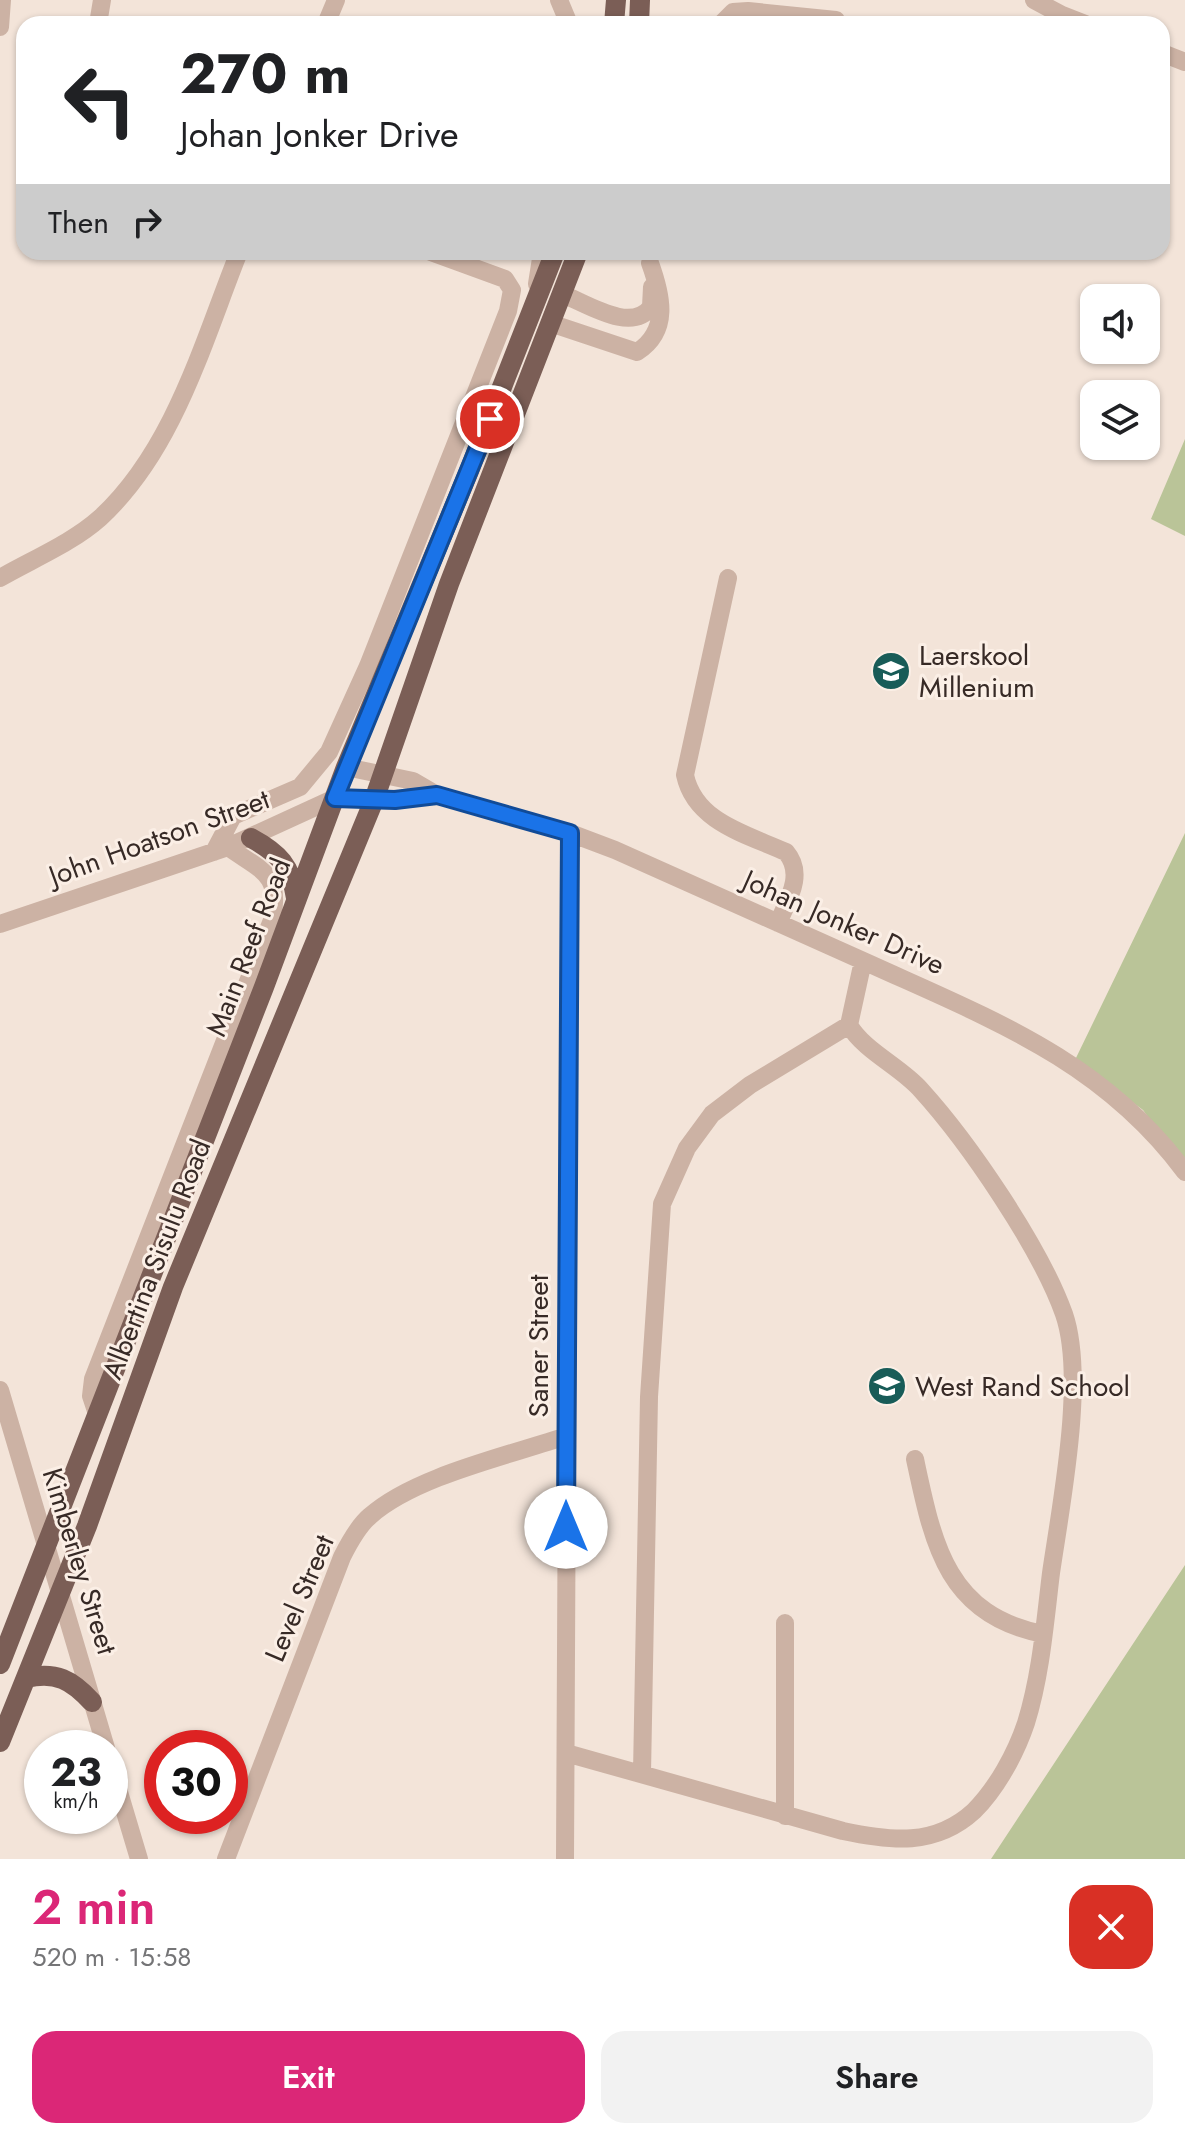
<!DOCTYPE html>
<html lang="en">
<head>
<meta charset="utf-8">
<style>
	:root { --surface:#fff; --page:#f2f2f2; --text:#202124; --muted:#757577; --accent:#db2777 }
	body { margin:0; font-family:Jost,sans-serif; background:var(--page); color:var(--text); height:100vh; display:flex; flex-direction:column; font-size:30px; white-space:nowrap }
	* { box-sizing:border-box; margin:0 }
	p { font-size:26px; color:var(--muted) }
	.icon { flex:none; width:44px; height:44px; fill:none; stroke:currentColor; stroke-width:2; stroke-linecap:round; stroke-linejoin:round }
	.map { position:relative; height:1859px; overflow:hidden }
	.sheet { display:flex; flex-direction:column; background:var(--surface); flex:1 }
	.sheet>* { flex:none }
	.banner { position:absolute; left:16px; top:16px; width:1154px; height:244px; border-radius:24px; box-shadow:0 2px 6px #0004; background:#fff; color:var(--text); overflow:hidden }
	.fabs { position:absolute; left:1080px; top:284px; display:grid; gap:16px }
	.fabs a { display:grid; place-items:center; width:80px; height:80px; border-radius:16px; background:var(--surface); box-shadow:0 2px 6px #0004; font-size:40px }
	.speed { position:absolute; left:24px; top:1730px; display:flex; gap:16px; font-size:40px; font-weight:700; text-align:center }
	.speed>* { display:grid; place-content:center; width:104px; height:104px; border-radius:50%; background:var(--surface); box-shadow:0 2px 6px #0004; line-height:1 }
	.speed small { font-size:20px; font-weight:400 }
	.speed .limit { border:12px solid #d22; background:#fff; color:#111 }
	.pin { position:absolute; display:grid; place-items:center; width:68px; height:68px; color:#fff; margin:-34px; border:4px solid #fff; border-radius:50%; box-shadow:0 2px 8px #0007 }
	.me { position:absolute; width:88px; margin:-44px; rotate:0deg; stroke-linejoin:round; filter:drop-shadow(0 0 6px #0008) }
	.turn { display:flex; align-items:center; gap:28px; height:168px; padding:0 32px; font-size:36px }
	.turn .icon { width:104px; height:104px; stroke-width:2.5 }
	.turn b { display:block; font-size:56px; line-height:68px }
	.then { display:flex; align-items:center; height:76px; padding:0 32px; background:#0003; gap:16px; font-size:30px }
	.round { display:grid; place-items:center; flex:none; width:84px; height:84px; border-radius:24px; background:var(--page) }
	.headline { display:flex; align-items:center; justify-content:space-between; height:136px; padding:0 32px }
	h1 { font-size:48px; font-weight:600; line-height:60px; color:var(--accent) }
	.button { display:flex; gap:16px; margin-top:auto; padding:16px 32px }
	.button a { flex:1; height:92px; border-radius:24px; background:var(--accent); color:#fff; font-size:32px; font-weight:600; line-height:92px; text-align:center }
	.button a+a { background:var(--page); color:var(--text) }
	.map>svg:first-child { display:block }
	.green { fill:#bac498 }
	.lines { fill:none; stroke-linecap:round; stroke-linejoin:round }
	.minor { stroke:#ccb2a4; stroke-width:18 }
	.major { stroke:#7b5e56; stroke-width:20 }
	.route-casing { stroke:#114b97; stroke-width:20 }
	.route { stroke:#1a73e8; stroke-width:14 }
	.labels { text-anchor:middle; stroke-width:6; stroke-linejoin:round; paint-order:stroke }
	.poi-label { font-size:28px; fill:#372a26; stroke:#fbefe6; text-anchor:start }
	.street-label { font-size:28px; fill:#372a26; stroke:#fbefe6 }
</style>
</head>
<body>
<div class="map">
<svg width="1185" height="1859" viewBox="0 0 1185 1859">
	<rect width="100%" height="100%" fill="#f3e4d9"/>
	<path class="green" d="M1185 439V536L1151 519Z
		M1185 833V1168L1143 1110 1075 1060Z
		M1185 1565V1859H991Z"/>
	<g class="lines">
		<path class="minor" d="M559 0 569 24
			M1034 0 1062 15
			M98 24 102 0
			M326 24 336 0
			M721 24 733 12 748 11 836 20
			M1053 24 1062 15 1085 24
			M0 27 2 0
			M1162 53 1185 62
			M537 284 542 252
			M562 294C586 303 631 334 651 307L652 287
			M550 323 637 352C670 331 662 296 650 263
			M0 578C33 559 72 543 100 518 174 450 203 342 239 252
			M728 578 685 775C695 822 746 834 786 852 805 874 788 900 778 923
			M346 767 413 781 437 795 570 833 615 850C700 888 785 926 870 964 991 1019 1103 1061 1185 1172
			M214 852 233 816 300 787 329 752 368 666 508 311 512 290 505 279 431 252
			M0 924 228 847 335 798 395 800 437 795
			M0 1390 106 1748
			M97 1414 91 1396 93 1379 272 920C281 873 263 872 228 847
			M915 1459C933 1543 946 1615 1043 1634
			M785 1623V1816
			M566 1753 843 1831C890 1841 935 1847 974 1811 997 1788 1016 1753 1026 1723 1041 1675 1045 1622 1051 1573 1061 1504 1086 1378 1064 1314 1040 1247 969 1143 921 1090 901 1067 864 1051 849 1025L863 961
			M110 1762 139 1859
			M642 1773 649 1397 662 1204 687 1148 712 1114 750 1085 849 1025
			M226 1859 342 1557C349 1543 358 1526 370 1516 415 1476 508 1456 566 1436
			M565 1859 570 833"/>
		<path class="major" d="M614 24 616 0
			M639 24 640 0
			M251 838C279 853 291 866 296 898
			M0 1664 264 987 346 767 469 471 555 252
			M26 1678C56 1671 72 1680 92 1702
			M0 1742 87 1526 173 1287 374 800 449 584 578 252"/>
	</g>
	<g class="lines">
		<g class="route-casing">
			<path id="route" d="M490 419 335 798 395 800 437 795 570 833 566 1527"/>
		</g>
		<use href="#route" class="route"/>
	</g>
	<defs>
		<g id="school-disc" transform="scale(2)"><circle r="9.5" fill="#185c58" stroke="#fbefe6"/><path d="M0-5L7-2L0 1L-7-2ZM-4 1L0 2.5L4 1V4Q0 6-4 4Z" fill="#fff"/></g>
	</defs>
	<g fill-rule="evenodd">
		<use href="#school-disc" x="891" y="671"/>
		<use href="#school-disc" x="887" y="1386"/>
	</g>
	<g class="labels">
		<g class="poi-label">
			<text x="919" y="665">Laerskool<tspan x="919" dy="32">Millenium</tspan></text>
			<text x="915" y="1396">West Rand School</text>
		</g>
		<g class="street-label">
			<text transform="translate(159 837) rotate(-20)" y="10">John Hoatson Street</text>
			<text transform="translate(844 922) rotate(24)" y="10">Johan Jonker Drive</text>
			<text transform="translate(248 947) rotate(-69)" y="10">Main Reef Road</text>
			<text transform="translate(156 1259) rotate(-69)" y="10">Albertina Sisulu Road</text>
			<text transform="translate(538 1346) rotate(-90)" y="10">Saner Street</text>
			<text transform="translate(80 1561) rotate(73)" y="10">Kimberley Street</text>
			<text transform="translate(299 1598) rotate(-67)" y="10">Level Street</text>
		</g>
	</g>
</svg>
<div class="fabs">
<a><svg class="icon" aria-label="sound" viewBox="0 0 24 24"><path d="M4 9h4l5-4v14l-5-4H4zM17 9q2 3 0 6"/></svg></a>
<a><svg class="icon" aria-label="layers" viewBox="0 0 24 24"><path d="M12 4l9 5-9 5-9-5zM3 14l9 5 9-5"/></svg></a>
</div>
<div class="speed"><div>23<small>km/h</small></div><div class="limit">30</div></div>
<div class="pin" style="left:490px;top:419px;background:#d93025"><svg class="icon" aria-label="arrive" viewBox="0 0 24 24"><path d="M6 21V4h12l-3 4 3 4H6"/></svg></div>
<svg class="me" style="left:566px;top:1527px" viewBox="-20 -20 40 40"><circle r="19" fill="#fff"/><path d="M0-13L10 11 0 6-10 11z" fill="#1a73e8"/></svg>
<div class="banner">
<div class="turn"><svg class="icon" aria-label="left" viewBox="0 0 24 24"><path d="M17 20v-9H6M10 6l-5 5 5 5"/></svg><div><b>270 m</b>Johan Jonker Drive</div></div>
<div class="then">Then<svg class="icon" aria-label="right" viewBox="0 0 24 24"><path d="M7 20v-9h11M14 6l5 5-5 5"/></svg></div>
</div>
</div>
<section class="sheet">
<div class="headline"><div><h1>2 min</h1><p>520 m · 15:58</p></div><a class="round" style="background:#d93025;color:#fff"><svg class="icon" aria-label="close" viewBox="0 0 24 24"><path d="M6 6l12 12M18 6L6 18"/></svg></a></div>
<div class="button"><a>Exit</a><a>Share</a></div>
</section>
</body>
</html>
